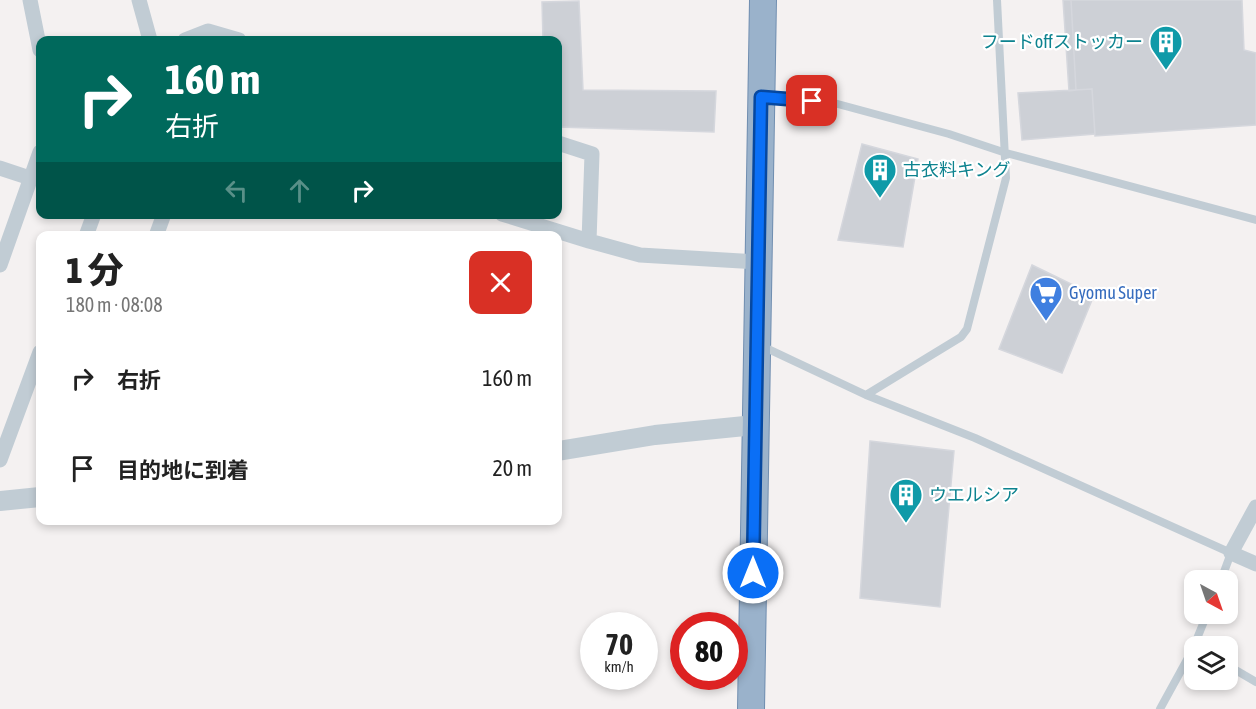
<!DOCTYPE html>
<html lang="ja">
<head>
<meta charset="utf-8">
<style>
	:root { --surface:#fff; --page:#f2f2f2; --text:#222; --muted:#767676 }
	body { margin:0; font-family:"Asap Condensed","Noto Sans JP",sans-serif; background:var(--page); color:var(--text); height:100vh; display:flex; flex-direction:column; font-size:22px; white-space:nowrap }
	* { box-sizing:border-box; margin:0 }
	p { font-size:20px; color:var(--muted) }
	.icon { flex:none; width:33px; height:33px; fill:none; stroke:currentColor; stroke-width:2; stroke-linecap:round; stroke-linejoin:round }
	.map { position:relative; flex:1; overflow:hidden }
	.details { position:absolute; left:36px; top:231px; width:526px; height:294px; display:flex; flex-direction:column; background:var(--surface); border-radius:12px; box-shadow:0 3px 9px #0003 }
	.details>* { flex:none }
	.banner { position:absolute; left:36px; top:36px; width:526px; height:183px; border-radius:12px; box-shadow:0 3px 9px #0003; background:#00695c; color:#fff; overflow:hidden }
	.needle { width:39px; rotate:140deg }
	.fabs { position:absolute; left:1184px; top:570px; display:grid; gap:12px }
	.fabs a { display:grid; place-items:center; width:54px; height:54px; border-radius:12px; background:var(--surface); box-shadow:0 3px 9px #0003; font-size:30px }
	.speed { position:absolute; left:580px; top:612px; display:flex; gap:12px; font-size:30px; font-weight:700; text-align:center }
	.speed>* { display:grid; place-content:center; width:78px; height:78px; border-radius:50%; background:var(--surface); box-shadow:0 3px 9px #0003; line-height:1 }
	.speed small { font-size:15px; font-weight:400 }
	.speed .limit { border:9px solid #d22; background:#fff; color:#111 }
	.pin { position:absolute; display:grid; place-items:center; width:51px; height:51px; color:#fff; margin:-26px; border-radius:12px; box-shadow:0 3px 9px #0006 }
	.me { position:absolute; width:66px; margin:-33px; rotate:0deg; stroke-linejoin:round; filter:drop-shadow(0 0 4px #0008) }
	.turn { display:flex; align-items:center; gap:21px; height:126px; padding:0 30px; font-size:27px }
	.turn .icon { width:78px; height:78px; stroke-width:2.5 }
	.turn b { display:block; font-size:42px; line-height:51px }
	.lanes { display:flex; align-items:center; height:57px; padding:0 30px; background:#0003; justify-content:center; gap:30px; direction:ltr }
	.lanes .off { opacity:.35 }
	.round { display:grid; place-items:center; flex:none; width:63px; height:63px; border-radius:12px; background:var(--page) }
	.summary { display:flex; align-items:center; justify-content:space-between; height:102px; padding:0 30px }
	h1 { font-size:36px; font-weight:800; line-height:45px }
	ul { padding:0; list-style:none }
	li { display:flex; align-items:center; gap:18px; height:90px; padding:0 30px }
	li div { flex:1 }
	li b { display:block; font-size:22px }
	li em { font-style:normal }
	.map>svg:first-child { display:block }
	.building { fill:#cdd0d6; stroke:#d5d7dd; stroke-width:1.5 }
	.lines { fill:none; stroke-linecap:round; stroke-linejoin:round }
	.trunk-casing { stroke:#708eb0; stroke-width:28 }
	.service { stroke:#c1ccd4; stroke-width:8 }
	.minor { stroke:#c1ccd4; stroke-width:15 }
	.tertiary { stroke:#c1ccd4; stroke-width:20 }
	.trunk { stroke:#9ab2cb; stroke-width:26 }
	.route-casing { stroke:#0648a0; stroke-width:15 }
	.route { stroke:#0a6ff6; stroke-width:10 }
	.labels { text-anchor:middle; stroke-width:4.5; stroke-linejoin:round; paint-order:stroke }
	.culture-label { font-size:18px; fill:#0d838f; stroke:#fff; text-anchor:start }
	.shop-label { font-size:18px; fill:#366cbe; stroke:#fff; text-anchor:start }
</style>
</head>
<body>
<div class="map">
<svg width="1256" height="709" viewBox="0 0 1256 709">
	<rect width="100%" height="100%" fill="#f4f1f1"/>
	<path class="building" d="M1063 0H1071L1076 90 1069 91Z
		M1071 0H1242L1244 50 1256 53V125L1095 136 1092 89 1076 90Z
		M579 1 583 90 716 91 714 132 558 127V40H543L542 2Z
		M1092 89 1095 134 1022 140 1018 93Z
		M862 144 918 159 903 247 838 240Z
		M1032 265 1094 295 1062 373 999 349Z
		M870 441 954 451 940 607 860 598Z"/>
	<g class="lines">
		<g class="trunk-casing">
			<path id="trunk" d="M751 709 763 0"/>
		</g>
		<path class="service" d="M764 97 834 103 949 134 1006 153 1256 220
			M762 346 866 395 975 438 1231 553 1221 580
			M866 395 961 337 967 329 1006 178 997 0
			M1194 646 1207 614
			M1227 665 1256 682
			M1160 709 1194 647"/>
		<path class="minor" d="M30 0 40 50
			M139 0 150 40
			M185 40 208 31 239 40
			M0 168 30 178
			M502 214 589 241 592 154 558 143
			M86 236 94 214
			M156 236 164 214
			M589 241 640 255 758 262
			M0 265 40 152
			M0 460 40 352
			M1256 507 1231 553 1256 564"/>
		<path class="tertiary" d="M558 451 655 435 755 425
			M0 501 40 497"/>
		<use href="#trunk" class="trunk"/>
	</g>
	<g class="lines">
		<g class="route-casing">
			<path id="route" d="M753 573 761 97 812 101"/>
		</g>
		<use href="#route" class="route"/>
	</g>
	<defs>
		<g id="building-pin" transform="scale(1.725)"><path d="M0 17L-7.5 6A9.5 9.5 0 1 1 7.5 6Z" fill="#0f9aa8" stroke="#fff"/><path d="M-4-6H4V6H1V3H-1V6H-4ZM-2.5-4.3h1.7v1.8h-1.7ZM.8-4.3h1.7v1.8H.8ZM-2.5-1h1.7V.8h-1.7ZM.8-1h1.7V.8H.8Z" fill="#fff"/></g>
		<g id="supermarket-pin" transform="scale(1.725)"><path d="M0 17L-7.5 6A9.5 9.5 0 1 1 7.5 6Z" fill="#3f7fe0" stroke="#fff"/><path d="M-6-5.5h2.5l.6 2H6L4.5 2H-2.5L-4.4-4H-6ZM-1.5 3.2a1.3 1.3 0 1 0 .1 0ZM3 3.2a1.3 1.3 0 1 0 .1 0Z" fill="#fff"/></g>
	</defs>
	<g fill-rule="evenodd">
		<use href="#building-pin" x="1166" y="42"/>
		<use href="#building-pin" x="880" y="170"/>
		<use href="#supermarket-pin" x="1046" y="293"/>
		<use href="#building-pin" x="906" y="495"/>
	</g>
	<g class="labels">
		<g class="culture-label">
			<text x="1143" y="48" text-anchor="end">フードoffストッカー</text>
			<text x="903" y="176">古衣料キング</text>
			<text x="929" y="501">ウエルシア</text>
		</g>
		<g class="shop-label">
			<text x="1069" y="299">Gyomu Super</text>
		</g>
	</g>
</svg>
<div class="fabs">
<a><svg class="needle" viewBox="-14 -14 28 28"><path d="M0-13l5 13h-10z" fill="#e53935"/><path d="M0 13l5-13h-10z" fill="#767676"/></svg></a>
<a><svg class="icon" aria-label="layers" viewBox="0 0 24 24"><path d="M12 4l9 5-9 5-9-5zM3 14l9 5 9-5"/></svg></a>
</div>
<div class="speed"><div>70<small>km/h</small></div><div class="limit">80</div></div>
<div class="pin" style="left:812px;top:101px;background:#d93025"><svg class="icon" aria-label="arrive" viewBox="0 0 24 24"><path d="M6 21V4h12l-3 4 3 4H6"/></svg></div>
<svg class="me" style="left:753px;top:573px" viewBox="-20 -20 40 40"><circle r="17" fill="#0a6ff6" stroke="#fff" stroke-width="3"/><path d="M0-11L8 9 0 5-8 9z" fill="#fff"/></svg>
<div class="banner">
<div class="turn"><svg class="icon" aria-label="right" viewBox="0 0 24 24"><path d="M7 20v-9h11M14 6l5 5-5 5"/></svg><div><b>160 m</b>右折</div></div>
<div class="lanes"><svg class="icon off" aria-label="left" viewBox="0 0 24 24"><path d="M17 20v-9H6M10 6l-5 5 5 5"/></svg><svg class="icon off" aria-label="ahead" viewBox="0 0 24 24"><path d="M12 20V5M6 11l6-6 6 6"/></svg><svg class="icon" aria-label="right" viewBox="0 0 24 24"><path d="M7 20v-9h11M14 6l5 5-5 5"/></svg></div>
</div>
<section class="details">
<div class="summary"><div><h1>1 分</h1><p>180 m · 08:08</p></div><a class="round" style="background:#d93025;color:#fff"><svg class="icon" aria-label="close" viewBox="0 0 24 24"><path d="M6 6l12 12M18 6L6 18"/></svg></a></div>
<ul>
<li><svg class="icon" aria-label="right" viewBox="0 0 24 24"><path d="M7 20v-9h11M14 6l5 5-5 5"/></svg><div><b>右折</b></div><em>160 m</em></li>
<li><svg class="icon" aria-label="arrive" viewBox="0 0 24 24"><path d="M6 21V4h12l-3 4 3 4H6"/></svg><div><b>目的地に到着</b></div><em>20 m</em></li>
</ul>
</section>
</div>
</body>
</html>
